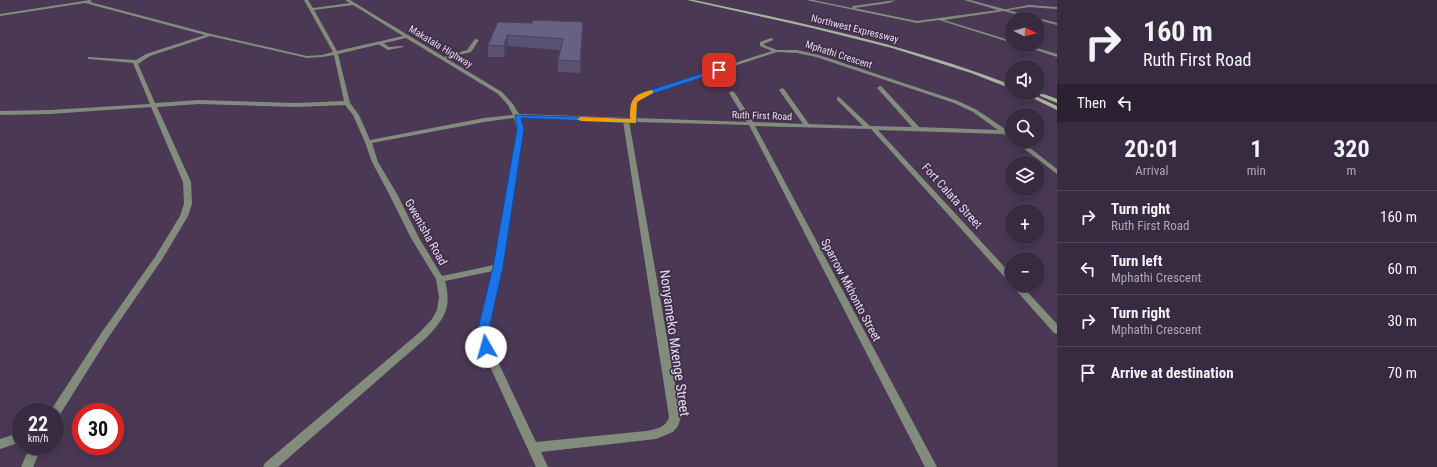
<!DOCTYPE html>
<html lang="en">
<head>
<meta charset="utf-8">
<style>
	:root { --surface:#382a40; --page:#43364b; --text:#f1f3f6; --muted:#aba7b1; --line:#524659 }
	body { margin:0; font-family:"Roboto Condensed",sans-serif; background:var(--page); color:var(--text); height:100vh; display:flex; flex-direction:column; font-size:15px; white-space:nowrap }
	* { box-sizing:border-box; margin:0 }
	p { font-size:13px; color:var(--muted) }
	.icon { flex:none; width:22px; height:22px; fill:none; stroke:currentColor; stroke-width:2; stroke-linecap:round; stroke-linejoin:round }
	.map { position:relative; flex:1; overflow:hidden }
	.panel { display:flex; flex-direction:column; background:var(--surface); width:380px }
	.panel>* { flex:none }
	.hud { background:#382a40; color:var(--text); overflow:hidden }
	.needle { width:26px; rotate:96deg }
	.tools { position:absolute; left:1005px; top:12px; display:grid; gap:8px }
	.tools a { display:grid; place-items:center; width:40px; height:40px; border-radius:50%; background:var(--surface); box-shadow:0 2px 10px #0003,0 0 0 1px var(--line); font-size:20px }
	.speed { position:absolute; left:12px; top:403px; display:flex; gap:8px; font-size:20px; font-weight:700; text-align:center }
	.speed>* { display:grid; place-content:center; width:52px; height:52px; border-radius:50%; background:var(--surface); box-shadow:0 2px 10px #0003,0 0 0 1px var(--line); line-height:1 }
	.speed small { font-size:10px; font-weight:400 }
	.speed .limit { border:6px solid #d22; background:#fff; color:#111 }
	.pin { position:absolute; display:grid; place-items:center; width:34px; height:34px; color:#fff; margin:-17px; border-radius:8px; box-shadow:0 2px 6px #0006 }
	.me { position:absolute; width:44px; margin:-22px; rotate:353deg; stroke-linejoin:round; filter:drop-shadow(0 0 3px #0008) }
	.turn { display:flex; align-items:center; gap:14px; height:84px; padding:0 20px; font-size:18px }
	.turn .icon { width:52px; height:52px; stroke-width:2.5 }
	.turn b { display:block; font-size:28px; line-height:34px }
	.then { display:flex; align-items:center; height:38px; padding:0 20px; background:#0003; gap:8px; font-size:15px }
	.eta { display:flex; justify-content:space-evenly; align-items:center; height:68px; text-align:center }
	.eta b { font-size:24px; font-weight:700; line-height:28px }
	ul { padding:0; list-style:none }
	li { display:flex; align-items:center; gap:12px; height:52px; padding:0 20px; border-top:1px solid var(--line) }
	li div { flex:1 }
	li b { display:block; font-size:15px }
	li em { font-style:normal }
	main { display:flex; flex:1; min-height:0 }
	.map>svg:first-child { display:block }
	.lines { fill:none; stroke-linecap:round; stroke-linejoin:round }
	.service { fill:#828c7d; fill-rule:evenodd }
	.minor { fill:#828c7d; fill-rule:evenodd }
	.secondary { fill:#a6b59e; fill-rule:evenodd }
	.wall { fill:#595371 }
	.shaded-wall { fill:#49445c }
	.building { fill:#686183; stroke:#49445c }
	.route { fill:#1a73e8; stroke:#114b97 }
	.slow { fill:#f59e0b }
	.labels { text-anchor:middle; stroke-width:3.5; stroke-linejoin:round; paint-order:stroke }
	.far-street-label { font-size:10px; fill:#e5daeb; stroke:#412e4a }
	.street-label { font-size:12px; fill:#e5daeb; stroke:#412e4a }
	.near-street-label { font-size:14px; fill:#e5daeb; stroke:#412e4a }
</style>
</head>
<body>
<main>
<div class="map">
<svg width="1057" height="467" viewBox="0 0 1057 467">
	<rect width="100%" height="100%" fill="#4b3855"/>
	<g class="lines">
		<path class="service" d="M1029 5 1057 7V9L1029 7 1004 11 1002 10Z
			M475 39 479 40 471 52 443 59 441 58 467 50Z
			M378 42H382L389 47 402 46 404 47 388 50 378 44Z"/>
		<path class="minor" d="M90 0 92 1 90 2 211 34 307 56 322 55 333 52 304 0H308L313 8 350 3 345 0H350L502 92 513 104 519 114 630 118C630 106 632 100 642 93L772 51 760 46V42L771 38 773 39V40L764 44V45L777 50H797L819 55 958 101 977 110 1008 131 1012 134V139L1003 134 878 130 1012 275V283L1009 282 871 129 755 126 937 467H925L749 125 636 122 633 123 629 121 681 417 678 426 673 432 656 439 541 452 548 467H536L481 347 478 329 493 271 445 281C452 308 445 318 426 338L278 467H263L265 463 420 332 432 319 437 310 439 297 436 279 411 238 389 194 372 162 365 142 353 115 345 105 296 107 199 104 157 107 191 182 192 204 188 216 163 258 108 338 59 416 55 418V412H50L51 410 102 332 155 257 180 216 184 204 183 182 151 107 50 114 0 115V111L50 110 150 104 133 63 90 59H88V57L136 60 146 54 205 35 85 3 0 16V14ZM353 5 403 36 337 51 314 10ZM210 36 307 58 322 57 334 55 344 101 296 103 199 100 155 103 138 64 150 56ZM406 38 498 94 508 105 513 115 484 118 370 140 359 115 350 103 338 54ZM777 52 797 53 816 57 954 103 973 112 998 130 919 127 882 87 880 86 877 88 878 89 912 127 870 126 839 97 837 98V100L863 126 809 124 784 89 782 88 779 90 803 124 753 122 735 93 732 91 729 93 747 122 636 118C635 107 636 101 646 95ZM514 118 517 129 494 265 442 276 419 238 397 194 378 162 372 143 484 122ZM520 118 623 121 669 417C666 428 656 429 646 431L536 442 491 347 488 329 502 267 523 129Z
			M806 0H813L852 8 853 6 896 0 889 3 854 8 917 21 998 10 964 0H970L1057 23V25L1038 20V19H1032L1004 11 944 20 1012 41V43L939 20 917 23Z
			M1020 45H1027L1057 54V57Z
			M1014 141H1021L1057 169V174Z
			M1012 284 1021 285 1057 324V334L1054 333 1013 287Z
			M21 432V442L0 449V439Z
			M30 446H42L33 467H21Z"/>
		<path class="secondary" d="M687 0H694C803 23 908 45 1012 85V89L971 73 892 48 812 28Z
			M1022 93H1029L1057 106V110Z
			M1040 94H1044L1057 99V103L1040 96Z"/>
	</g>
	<path class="wall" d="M498 22 532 23 583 22 580 73 558 72V60L560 50 508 46 504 57H488V45Z"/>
	<path class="shaded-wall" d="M507 35 508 46 504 57V46Z"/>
	<path class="building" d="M533 20 583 22 580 61 558 60 563 39 507 35 504 46 488 45 498 22 532 23Z"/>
	<path class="route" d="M719 68 721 69V71L646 96C631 104 639 110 636 123L521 118 524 129 503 267 489 329 492 347 490 350 486 352 482 350 478 329 493 267 517 129 515 115 630 119C630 106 630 99 642 93Z"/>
	<path class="slow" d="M651 90 653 91V93L637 102 636 123 581 121 577 119 581 117 630 119C630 100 632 95 651 90Z"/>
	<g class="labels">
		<g class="far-street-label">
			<text transform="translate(855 28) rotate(14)" y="4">Northwest Expressway</text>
			<text transform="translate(441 46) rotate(31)" y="4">Makatala Highway</text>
			<text transform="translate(839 54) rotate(18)" y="4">Mphathi Crescent</text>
			<text transform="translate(762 115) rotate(2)" y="4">Ruth First Road</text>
		</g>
		<g class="street-label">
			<text transform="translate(952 196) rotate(48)" y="4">Fort Calata Street</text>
			<text transform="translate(426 232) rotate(61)" y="4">Gwentsha Road</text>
			<text transform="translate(851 290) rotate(62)" y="4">Sparrow Mkhonto Street</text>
		</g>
		<g class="near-street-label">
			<text transform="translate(675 343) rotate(82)" y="5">Nonyameko Mxenge Street</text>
		</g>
	</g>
</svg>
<div class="tools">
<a><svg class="needle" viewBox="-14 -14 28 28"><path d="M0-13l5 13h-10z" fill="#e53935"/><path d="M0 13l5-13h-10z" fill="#aba7b1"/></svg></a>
<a><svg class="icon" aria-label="sound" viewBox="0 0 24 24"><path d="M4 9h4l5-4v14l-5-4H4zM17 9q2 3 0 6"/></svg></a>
<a><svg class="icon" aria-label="search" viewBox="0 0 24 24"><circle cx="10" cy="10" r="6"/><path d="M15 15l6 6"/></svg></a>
<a><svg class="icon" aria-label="layers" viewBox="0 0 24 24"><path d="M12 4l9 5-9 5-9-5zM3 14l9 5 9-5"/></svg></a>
<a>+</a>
<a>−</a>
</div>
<div class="speed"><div>22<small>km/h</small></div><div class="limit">30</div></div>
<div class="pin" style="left:719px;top:70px;background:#d93025"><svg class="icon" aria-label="arrive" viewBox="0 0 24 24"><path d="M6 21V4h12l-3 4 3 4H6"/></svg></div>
<svg class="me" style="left:486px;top:347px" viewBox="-20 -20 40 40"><circle r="19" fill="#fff"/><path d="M0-13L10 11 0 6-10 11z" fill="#1a73e8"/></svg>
</div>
<section class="panel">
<div class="hud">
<div class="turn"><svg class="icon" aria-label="right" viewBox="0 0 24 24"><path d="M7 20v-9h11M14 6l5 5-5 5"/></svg><div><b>160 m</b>Ruth First Road</div></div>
<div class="then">Then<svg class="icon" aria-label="left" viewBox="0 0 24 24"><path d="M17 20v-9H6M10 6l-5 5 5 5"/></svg></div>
</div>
<div class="eta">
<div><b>20:01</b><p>Arrival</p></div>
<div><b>1</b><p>min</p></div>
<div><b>320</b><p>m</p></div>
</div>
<ul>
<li><svg class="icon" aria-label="right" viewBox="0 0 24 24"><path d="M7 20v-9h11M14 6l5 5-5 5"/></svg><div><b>Turn right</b><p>Ruth First Road</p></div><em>160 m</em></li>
<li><svg class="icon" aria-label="left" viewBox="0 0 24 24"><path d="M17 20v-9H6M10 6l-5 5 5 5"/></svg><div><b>Turn left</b><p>Mphathi Crescent</p></div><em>60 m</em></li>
<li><svg class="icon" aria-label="right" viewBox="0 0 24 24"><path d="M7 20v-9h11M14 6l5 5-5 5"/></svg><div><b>Turn right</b><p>Mphathi Crescent</p></div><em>30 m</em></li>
<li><svg class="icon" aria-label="arrive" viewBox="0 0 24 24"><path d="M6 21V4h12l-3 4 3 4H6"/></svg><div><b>Arrive at destination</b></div><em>70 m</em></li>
</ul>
</section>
</main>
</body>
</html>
